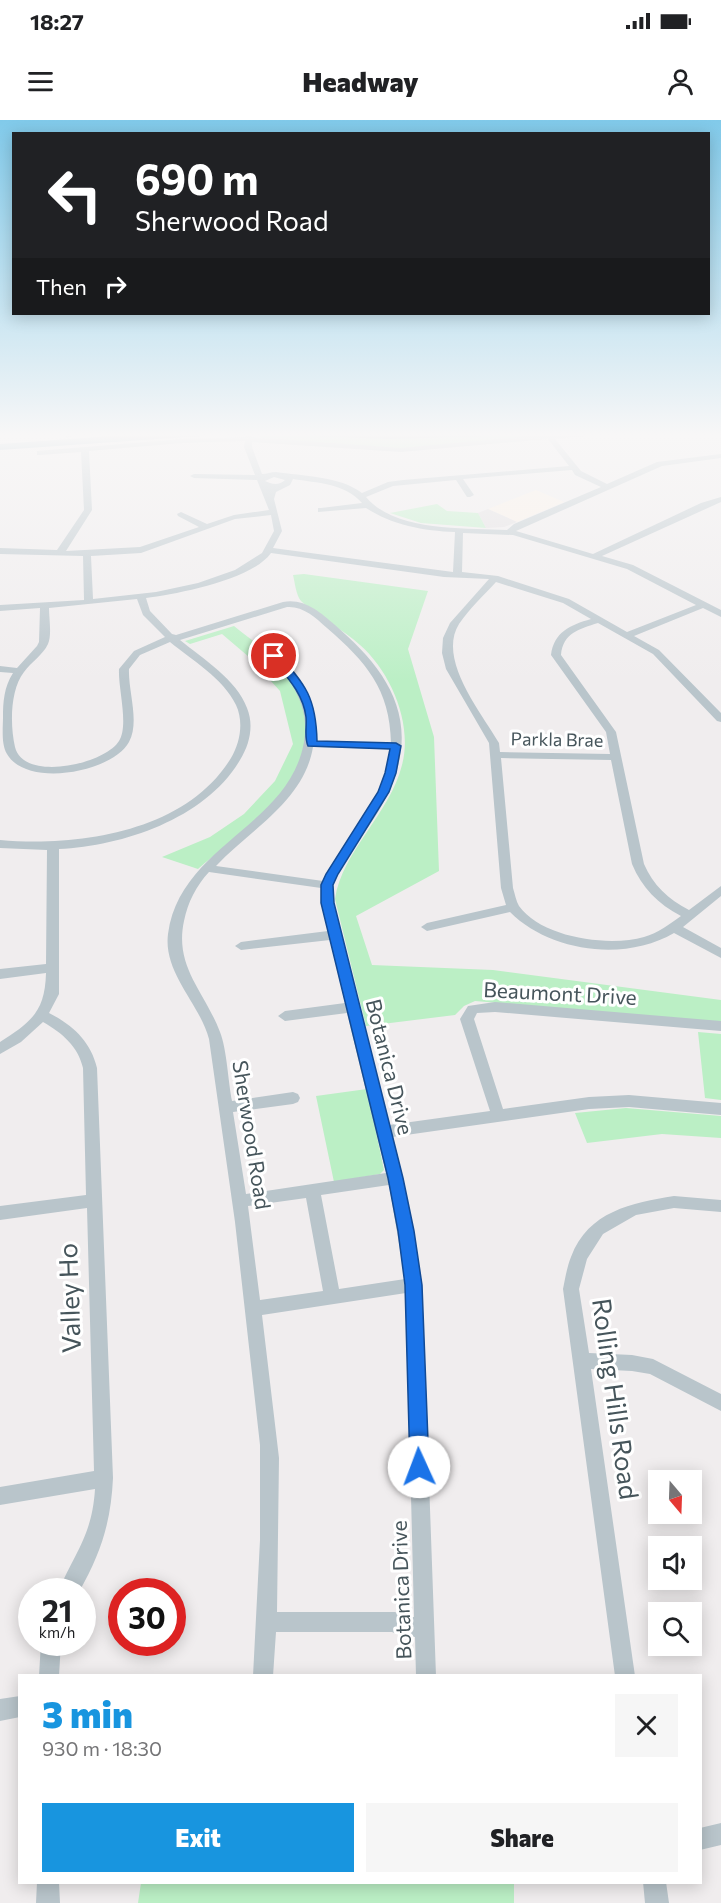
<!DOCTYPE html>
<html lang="en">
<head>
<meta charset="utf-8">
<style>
	:root { --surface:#fff; --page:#f6f6f6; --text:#202124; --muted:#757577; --accent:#1895df }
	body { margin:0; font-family:Commissioner,sans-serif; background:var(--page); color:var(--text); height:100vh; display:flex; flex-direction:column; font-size:22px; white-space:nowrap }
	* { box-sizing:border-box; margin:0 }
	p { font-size:20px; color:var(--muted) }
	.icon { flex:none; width:33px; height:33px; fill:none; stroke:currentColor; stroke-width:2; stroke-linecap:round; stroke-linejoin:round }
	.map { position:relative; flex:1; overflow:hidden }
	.drawer { position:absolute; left:18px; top:1554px; width:684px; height:210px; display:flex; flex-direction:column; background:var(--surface); border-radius:0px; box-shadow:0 3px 15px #0003 }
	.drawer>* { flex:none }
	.hud { position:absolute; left:12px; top:12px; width:698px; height:183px; border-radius:0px; box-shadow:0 3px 15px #0003; background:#202124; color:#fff; overflow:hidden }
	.needle { width:39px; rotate:161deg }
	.fabs { position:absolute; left:648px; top:1350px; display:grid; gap:12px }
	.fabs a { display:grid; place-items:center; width:54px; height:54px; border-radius:0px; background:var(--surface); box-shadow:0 3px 15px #0003; font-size:30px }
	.speed { position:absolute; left:18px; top:1458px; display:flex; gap:12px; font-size:30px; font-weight:700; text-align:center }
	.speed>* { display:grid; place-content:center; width:78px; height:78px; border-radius:50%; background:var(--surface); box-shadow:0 3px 15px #0003; line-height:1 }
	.speed small { font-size:15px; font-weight:400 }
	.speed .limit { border:9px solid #d22; background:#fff; color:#111 }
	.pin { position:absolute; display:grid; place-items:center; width:51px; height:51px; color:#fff; margin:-26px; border:3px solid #fff; border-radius:50%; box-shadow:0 2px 6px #0007 }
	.me { position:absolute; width:66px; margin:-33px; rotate:358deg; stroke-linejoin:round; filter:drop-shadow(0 0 4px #0008) }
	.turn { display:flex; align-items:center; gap:21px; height:126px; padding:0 24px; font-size:27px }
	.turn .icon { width:78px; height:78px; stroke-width:2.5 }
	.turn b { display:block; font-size:42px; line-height:51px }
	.then { display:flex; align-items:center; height:57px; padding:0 24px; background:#0003; gap:12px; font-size:22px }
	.round { display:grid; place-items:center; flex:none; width:63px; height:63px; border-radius:0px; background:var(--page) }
	.head { display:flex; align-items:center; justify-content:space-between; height:102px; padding:0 24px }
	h1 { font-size:36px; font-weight:800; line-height:45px; color:var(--accent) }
	.action { display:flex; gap:12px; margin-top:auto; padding:12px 24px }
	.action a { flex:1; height:69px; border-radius:0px; background:var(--accent); color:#fff; font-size:24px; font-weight:800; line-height:69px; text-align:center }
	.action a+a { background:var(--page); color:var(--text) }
	.status { display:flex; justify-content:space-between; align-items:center; height:42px; padding:0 30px; background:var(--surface); direction:ltr }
	.status svg { height:16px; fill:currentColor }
	header { display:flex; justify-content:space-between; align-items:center; height:78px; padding:0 24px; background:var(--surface); font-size:27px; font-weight:800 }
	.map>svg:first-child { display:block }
	.commercial { fill:#fcf1e6 }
	.education { fill:#e1dee0 }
	.green { fill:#bbefc5 }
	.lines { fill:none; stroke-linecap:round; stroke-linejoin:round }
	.minor { fill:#b9c5cb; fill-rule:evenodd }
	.highway { fill:#84abbd; fill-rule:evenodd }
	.route { fill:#1a73e8; stroke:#114b97; stroke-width:1.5 }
	.labels { text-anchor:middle; stroke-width:6; stroke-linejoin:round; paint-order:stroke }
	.far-street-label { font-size:18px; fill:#46555b; stroke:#fff }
	.street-label { font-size:21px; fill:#46555b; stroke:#fff }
	.near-street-label { font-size:26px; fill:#46555b; stroke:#fff }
</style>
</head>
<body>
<div class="status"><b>18:27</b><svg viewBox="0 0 49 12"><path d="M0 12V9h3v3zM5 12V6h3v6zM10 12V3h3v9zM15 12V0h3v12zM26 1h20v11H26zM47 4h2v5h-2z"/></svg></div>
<header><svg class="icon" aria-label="menu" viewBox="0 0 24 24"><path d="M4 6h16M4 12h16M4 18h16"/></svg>Headway<svg class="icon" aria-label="person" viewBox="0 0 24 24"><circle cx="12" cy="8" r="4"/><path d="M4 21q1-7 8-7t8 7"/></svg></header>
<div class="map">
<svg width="721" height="1783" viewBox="0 0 721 1783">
	<rect width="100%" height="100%" fill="#f0edee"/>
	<path class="commercial" d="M536 370 564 382 517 402 488 389Z"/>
	<path class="education" d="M488 389 517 402 504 407 486 408 478 393Z"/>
	<path class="green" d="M542 312H590L394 329 262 318 259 315 273 313 406 318Z
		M437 384 447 391 478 393 486 408 421 403 390 393Z
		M304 454 428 471 408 529 434 617 439 751 356 796 372 845 493 850 721 880V902L475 881 464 886 455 895 366 906 335 779C342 731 390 694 402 645 413 604 391 552 360 525 343 509 318 498 301 481 296 475 295 463 293 455Z
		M234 506C251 520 273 534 286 551 314 589 311 634 284 671 262 701 226 724 198 749L162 737 210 717 244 694 275 661 293 624 280 571 249 537 222 514 190 524 185 521Z
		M698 912 721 914V980L705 978Z
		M367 969 384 1050 380 1054 334 1062 316 976Z
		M626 988 721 996V1018L662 1014 587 1023 575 993Z
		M141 1763H514V1783H138Z"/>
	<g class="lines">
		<path class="minor" d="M64 312H72L73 316 66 318Z
			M245 312H253L252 317 401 328 549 314 608 312 604 314 555 319 581 351 607 364 657 342 721 334V338L662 346 516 411 593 434 701 383 721 377V382L602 436 633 445 721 490V497L703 488 634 516 659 530 721 593V602L717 601 653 534 598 503C579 509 563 513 561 535L616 612 644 744C653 765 668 779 689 790L721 766V776L683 807 721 828V838L674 813C625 842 550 832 510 792L427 811 421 807 427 803 506 785 501 768 489 623 446 549 442 533 443 518 450 503 489 459 444 457 271 433C252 460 177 474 146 478L150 491 172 514 176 515 283 482C304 478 320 492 335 505 379 543 415 587 397 650 389 680 370 704 353 729 346 739 336 752 333 765 332 770 333 777 333 783L389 1005 490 991 460 899 468 886 495 882 721 901V911L495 892 477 893 474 899 503 989 589 977 629 975 721 983V995L629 987 589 989 392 1017 403 1058 422 1165 436 1556H416L415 1517 401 1516 392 1512H276L273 1556H253L260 1420V1325L235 1102 209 919C200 884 163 853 168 814 180 725 289 707 304 622 311 582 287 554 260 528V524H266C294 550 321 580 314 621L391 623C390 569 366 542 327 508 315 497 303 486 287 487L180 520C203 539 236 559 247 588 254 605 250 624 240 640 206 698 124 726 59 729V874L49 893C73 905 91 922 97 948L113 1358C111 1402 101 1433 79 1472H58C75 1432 92 1416 95 1369L0 1385V1367L94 1351 87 1088 0 1100V1086L86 1075 83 948C78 926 62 913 43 902L21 922 0 934V922C31 902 45 892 46 853L0 859V849L46 844 47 730 0 728V720C78 727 186 712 231 638 240 623 244 602 236 585 223 558 192 540 170 522L140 535 129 549C128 571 140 602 129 622 112 653 26 668 7 634 1 624 3 608 3 597 3 582 4 567 13 553L0 552V546L17 548 37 526 39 522 40 488 0 491V485L84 480 83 436 0 434V428L57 430 84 390 81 332 40 335H37V331L182 319 245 317ZM548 319 569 346 403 360 388 362 362 373C340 356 302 356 276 352 271 352 267 354 262 354L252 327V322L401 332ZM245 321 244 327 255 355 194 354 190 356 194 358 257 360 269 390 234 395 207 404 181 392 177 394 178 396 199 407 140 427 66 431 92 390 89 331 182 323ZM572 350 575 355 601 367 514 404 507 410C466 408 395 412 366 377L393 366 456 360 467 377H470L474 375 463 359ZM274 357 285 360C279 366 271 364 265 361ZM293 359C317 363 345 363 362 383L321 388H318V392L366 388C392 405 424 411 455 412L453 452 273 428 282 411 274 379 276 372 290 365ZM271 395 274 411 262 433 235 450 198 463 156 472 93 479 91 436 141 433 235 399ZM463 413 513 415 627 449 696 485 627 512 569 479 498 456 462 452ZM496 462 563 483 591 499C570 505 554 512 551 535L606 612 610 634 500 632 499 623C481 592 437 539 459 504 469 489 484 475 496 462ZM137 479 143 495 165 517 134 531 119 549C118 569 129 605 119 621 104 645 23 662 15 627 10 605 10 570 24 552 31 542 43 535 48 524 52 515 49 498 49 488ZM313 627 390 629 387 649 378 672 323 761 216 746C251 709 304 681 313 627ZM501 638 611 640 632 744C642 768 658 784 681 796 670 804 658 813 644 817 609 827 542 818 519 786 516 781 515 774 513 768ZM209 752 321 768V783L328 811 241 822 235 826 241 830 330 820 345 883 285 891 278 896 285 901 347 893 386 1053 246 1074 233 992 293 984 298 982 300 978 298 974 293 972 232 981C228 961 227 930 220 912 205 872 174 847 184 801 188 782 196 766 209 752ZM389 1065 405 1159 339 1169 321 1075ZM306 1078 323 1171 260 1180 248 1086ZM406 1173 414 1497 404 1496 395 1492H277L279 1338 262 1195Z
			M674 1076 721 1080V1092L674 1088 636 1095 603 1114 587 1139 579 1169 589 1233 632 1235 653 1239 721 1274V1291L650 1254 632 1251 591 1249 635 1556H615L563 1169C565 1159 567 1147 571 1137 588 1091 632 1083 674 1076Z
			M41 1522H61L59 1556H39Z
			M20 1576V1597L0 1601V1579Z
			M721 1703V1725L700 1730V1708Z
			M37 1762H59L60 1783H36Z
			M643 1762H666L669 1783H645Z"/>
		<path class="highway" d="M169 312H219L214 315 0 330V324Z
			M289 312H526L521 315 388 319 294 315Z"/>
	</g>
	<linearGradient id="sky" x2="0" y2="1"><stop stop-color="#81caea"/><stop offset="0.56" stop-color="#f8f7f7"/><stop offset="1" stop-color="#f8f7f7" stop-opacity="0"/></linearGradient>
	<rect width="721" height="562" fill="url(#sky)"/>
	<path class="route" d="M271 534H278C306 565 316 578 317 621L396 623 401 626 396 653 389 672 338 754 333 765 334 783 403 1058 414 1111 422 1165 429 1347 426 1354 419 1356 413 1354 410 1347 405 1165 398 1111 388 1058 321 783V765L326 754 378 672 385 653 390 629 308 626C304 617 307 607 306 597 303 572 285 555 270 536Z"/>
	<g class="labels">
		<g class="far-street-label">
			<text transform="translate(557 620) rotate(1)" y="6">Parkla Brae</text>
		</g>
		<g class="street-label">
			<text transform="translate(560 874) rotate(3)" y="7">Beaumont Drive</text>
			<text transform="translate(389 947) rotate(76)" y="7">Botanica Drive</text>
			<text transform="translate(251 1015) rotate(81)" y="7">Sherwood Road</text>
			<text transform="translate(402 1470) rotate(-92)" y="7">Botanica Drive</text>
		</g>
		<g class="near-street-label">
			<text transform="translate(70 1178) rotate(-92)" y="9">Valley Ho</text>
			<text transform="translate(615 1279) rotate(82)" y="9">Rolling Hills Road</text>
		</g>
	</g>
</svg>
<div class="fabs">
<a><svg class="needle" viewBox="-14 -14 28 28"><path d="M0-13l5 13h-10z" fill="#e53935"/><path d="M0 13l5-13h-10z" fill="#757577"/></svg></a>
<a><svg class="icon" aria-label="sound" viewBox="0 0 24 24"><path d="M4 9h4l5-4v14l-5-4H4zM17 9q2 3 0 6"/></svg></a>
<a><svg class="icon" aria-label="search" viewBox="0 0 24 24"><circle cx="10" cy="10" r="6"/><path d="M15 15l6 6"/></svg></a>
</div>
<div class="speed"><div>21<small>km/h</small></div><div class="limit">30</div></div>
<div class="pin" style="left:274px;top:536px;background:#d93025"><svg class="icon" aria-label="arrive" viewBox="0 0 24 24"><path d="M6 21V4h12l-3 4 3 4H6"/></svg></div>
<svg class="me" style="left:419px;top:1347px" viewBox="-20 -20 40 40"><circle r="19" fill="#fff"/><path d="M0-13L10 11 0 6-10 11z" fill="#1a73e8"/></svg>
<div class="hud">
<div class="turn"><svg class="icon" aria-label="left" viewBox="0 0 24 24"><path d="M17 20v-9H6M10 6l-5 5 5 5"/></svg><div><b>690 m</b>Sherwood Road</div></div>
<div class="then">Then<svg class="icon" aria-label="right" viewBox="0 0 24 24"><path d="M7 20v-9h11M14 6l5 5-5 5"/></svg></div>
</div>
<section class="drawer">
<div class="head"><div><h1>3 min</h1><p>930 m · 18:30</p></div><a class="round"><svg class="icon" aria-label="close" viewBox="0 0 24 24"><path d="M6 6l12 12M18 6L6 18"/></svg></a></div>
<div class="action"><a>Exit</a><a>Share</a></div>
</section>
</div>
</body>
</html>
